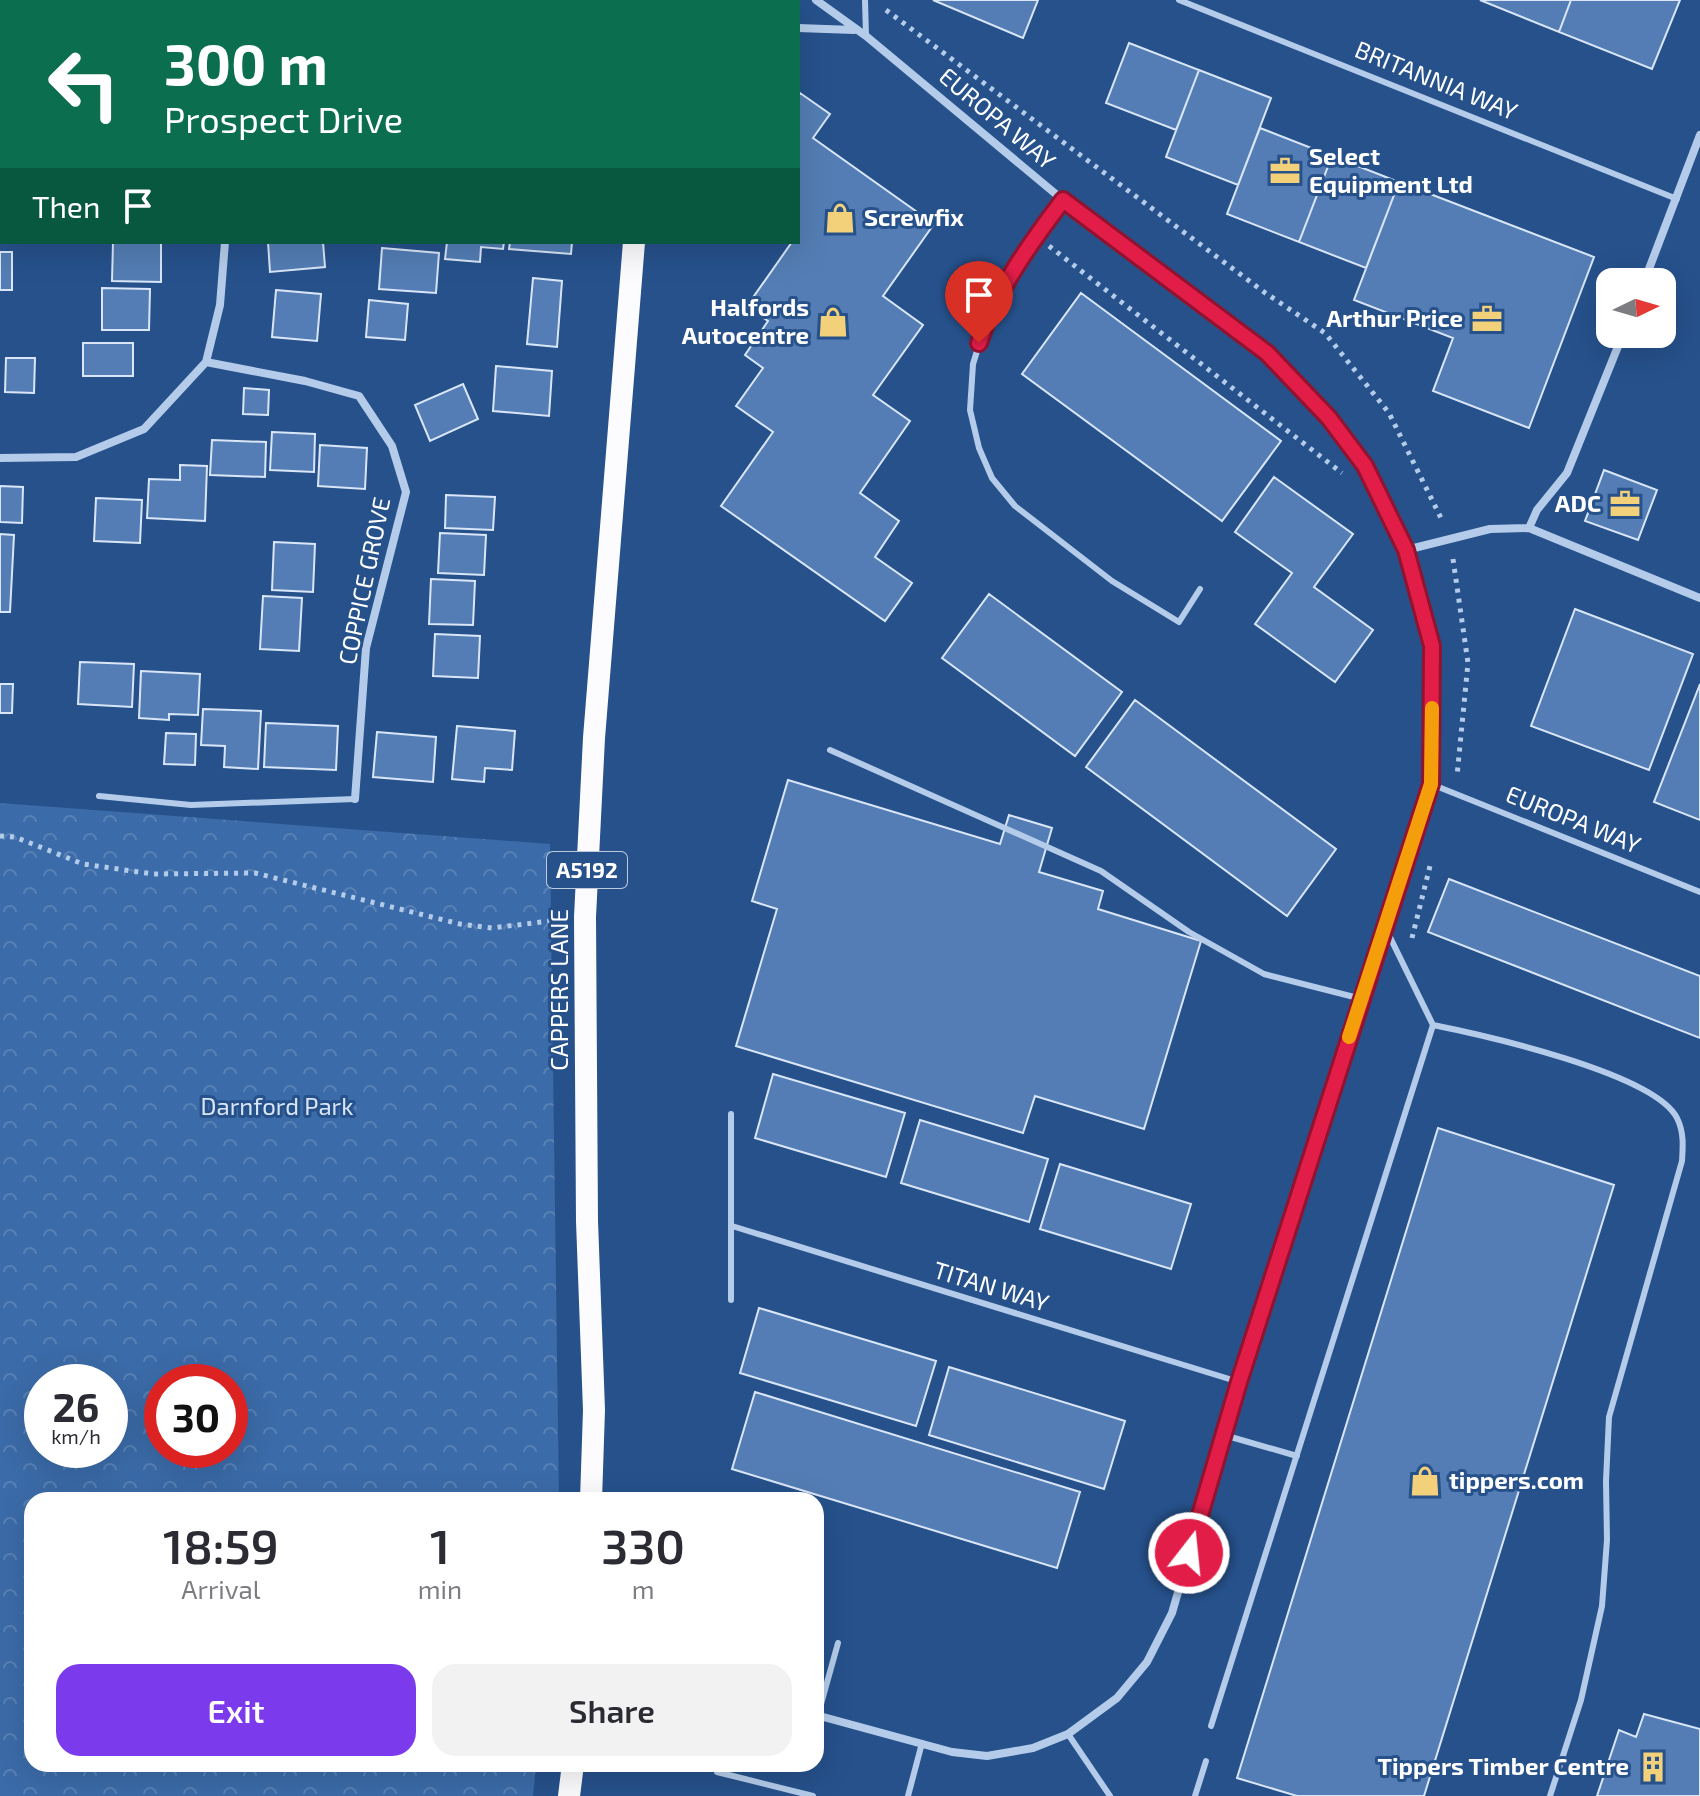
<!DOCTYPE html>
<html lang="en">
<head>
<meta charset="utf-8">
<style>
	:root { --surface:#fff; --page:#f2f2f3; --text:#2b2b33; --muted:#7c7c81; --accent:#7c3aed }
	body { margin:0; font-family:"Exo 2",sans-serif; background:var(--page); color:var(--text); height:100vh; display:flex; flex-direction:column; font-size:30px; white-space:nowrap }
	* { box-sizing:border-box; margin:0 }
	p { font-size:26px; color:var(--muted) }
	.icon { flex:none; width:44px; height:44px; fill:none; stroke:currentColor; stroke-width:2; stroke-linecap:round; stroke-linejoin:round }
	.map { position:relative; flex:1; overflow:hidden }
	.sheet { position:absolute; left:24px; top:1492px; width:800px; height:280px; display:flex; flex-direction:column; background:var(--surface); border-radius:24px; box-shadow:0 8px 32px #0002 }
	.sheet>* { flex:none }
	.banner { position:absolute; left:0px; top:0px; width:800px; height:244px; box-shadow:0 8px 32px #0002; background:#0b6e4f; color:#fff; overflow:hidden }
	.needle { width:52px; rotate:85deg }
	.tools { position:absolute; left:1596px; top:268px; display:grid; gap:16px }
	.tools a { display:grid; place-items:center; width:80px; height:80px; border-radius:16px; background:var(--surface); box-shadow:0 8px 32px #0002; font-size:40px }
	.speed { position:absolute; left:24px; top:1364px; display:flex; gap:16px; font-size:40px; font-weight:700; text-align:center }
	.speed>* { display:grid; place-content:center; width:104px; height:104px; border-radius:50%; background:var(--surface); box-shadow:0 8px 32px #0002; line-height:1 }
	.speed small { font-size:20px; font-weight:400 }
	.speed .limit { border:12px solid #d22; background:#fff; color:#111 }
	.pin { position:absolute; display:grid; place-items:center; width:68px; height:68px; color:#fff; margin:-82px -34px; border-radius:50% 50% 50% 0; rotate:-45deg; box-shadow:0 0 8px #0007 }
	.pin .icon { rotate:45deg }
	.me { position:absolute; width:88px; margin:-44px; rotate:16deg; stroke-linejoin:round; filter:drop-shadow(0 0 6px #0008) }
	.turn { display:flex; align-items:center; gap:28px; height:168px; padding:0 32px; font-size:36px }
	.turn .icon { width:104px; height:104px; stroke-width:2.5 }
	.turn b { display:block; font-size:56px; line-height:68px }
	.then { display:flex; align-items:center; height:76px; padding:0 32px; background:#0003; gap:16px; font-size:30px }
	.eta { display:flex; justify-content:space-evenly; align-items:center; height:136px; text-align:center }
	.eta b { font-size:48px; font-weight:600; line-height:56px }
	.button { display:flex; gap:16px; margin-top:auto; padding:16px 32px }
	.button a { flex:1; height:92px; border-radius:24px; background:var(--accent); color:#fff; font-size:32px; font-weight:600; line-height:92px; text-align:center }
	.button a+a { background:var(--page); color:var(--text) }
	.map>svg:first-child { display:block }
	.forest { fill:url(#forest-crowns); fill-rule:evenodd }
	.building { fill:#537db4; stroke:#d9e6f8; stroke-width:2 }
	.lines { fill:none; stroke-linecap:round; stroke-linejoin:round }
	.path { stroke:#b4ccea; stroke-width:5; stroke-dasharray:4 6; stroke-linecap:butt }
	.service { stroke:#b4ccea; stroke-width:6 }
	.minor { stroke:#b4ccea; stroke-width:8 }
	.tertiary { stroke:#b4ccea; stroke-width:14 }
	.trunk { stroke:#fcfcfe; stroke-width:22 }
	.route-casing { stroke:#92132f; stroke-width:20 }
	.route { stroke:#e11d48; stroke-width:14 }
	.slow { stroke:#f59e0b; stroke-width:14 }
	.labels { text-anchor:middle; stroke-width:6; stroke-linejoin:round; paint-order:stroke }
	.shield { fill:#26518b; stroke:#becbdc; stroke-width:2 }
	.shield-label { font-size:22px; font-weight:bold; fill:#fff }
	.street-label { font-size:24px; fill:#fff; stroke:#26518b }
	.poi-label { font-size:24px; font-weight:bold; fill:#fff; stroke:#26518b; text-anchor:end }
	.park-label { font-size:24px; fill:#d9e6f8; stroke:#26518b }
</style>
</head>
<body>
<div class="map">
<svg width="1700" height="1796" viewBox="0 0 1700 1796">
	<defs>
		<pattern id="forest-crowns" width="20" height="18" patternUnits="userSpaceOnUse" patternTransform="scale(2)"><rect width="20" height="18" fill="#3b6ba8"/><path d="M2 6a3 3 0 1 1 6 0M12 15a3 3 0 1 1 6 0" fill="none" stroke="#5881b5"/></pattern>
	</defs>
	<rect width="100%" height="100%" fill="#26518b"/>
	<path class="forest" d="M0 803 550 844 559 1500H32V1764H536L533 1796H0ZM110 1382V1450H42V1382ZM162 1382H230V1450H162Z"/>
	<path class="building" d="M933 0H1038L1023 38Z
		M1480 0H1571L1559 32Z
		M1571 0H1680L1652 69 1559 32Z
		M1129 43 1199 70 1176 130 1106 103Z
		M1199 70 1271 98 1238 185 1166 157Z
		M800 93 830 114 813 138 934 224 883 296 923 325 873 395 910 421 860 493 899 521 875 557 912 583 885 621 721 506 773 432 736 406 763 368 745 355 768 321 747 306 792 242H798V97Z
		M1260 128 1332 156 1299 242 1227 214Z
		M1332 156 1399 182 1366 268 1299 242Z
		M1399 182 1594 257 1529 428 1433 391 1453 338 1354 300Z
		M113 242H161V282L112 281Z
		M268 242H323L325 267 270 272Z
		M447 242H504L503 249 481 247 480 262 445 259Z
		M510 242H572L571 254 509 249Z
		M382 248 439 253 436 293 379 289Z
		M0 252H12V290H0Z
		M533 278 562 281 557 347 527 344Z
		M102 288 150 289 149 330H102Z
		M276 290 321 294 317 341 272 337Z
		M1081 293 1281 441 1222 521 1022 374Z
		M369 300 408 304 405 340 366 337Z
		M83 343H133V376H83Z
		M6 358H35L34 393 5 392Z
		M496 366 552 371 549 416 493 411Z
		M463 384 478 419 430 441 415 405Z
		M244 388 269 390 268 415 243 414Z
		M272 432 315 434 314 472 270 470Z
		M212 440 266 442 265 477 210 475Z
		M320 445 367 448 365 489 318 486Z
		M180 465 207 466 205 521 147 518 149 479 180 480Z
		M1604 470 1657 490 1638 540 1585 521Z
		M1274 477 1353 534 1314 587 1373 630 1335 682 1255 624 1292 573 1235 532Z
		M0 486 23 487 22 523 0 522Z
		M446 495 495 497 493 530 445 528Z
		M96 498 142 500 140 543 94 541Z
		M440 533 486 535 484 575 438 573Z
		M0 534 14 535 10 612H0Z
		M274 542 315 544 313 592 272 590Z
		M431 579 475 581 473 625 429 624Z
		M989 594 1122 692 1075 756 942 658Z
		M263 596 302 598 299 651 260 649Z
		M1575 609 1693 654 1649 770 1531 726Z
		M435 634 480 636 478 678 433 676Z
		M80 662 134 664 132 707 78 704Z
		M141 671 200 674 198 715 169 714V720L139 718Z
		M0 684H13L12 713H0Z
		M1700 684V820L1654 802Z
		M1135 700 1336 849 1287 916 1086 767Z
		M203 709 261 711 258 769 224 767 225 746 201 745Z
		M266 723 338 726 336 770 264 767Z
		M457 726 515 731 512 770 485 768 484 782 452 779Z
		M377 732 436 737 433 782 373 777Z
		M166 733 196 734 195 765 164 764Z
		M788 780 1000 844 1009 815 1052 828 1039 872 1103 891 1098 909 1201 941 1144 1129 1035 1096 1023 1133 736 1046 777 909 752 901Z
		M1449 879 1700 976V1038L1428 932Z
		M773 1074 905 1113 886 1177 755 1138Z
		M920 1120 1048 1159 1029 1222 901 1183Z
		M1438 1128 1614 1185 1424 1796H1297L1237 1778Z
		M1060 1164 1191 1204 1171 1269 1040 1229Z
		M759 1308 936 1361 916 1426 740 1373Z
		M949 1367 1125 1421 1104 1489 929 1435Z
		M755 1392 1080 1492 1057 1568 732 1469Z
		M1644 1714 1700 1729V1796H1597L1619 1730 1636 1737Z"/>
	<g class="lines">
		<path class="path" d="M394 2 395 0
			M886 10 1264 292 1325 333 1389 413 1442 520
			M1049 246 1342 473
			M1453 559 1468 663 1457 776
			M0 836 15 837 83 864 153 874 255 873 460 924 492 928 558 920
			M1412 938 1430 866"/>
		<path class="service" d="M865 0 866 36
			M1179 0 1677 199
			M1063 200 1036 236 986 322 973 364 970 410 979 448 992 478 1015 506 1112 581 1179 622 1200 589
			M830 750 1101 871 1189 932 1264 974 1362 999
			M1431 784 1700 892
			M99 796 191 805 355 799
			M1433 1025C1483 1035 1654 1073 1677 1118 1684 1132 1683 1146 1682 1161L1609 1417 1606 1481 1607 1540 1602 1606 1581 1700 1550 1796
			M732 1226 1239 1382
			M731 1300V1114
			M1224 1435 1297 1456
			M818 1715 838 1643
			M1211 1726 1433 1025 1385 927
			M1068 1734 1110 1796
			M717 1772 813 1796
			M908 1796 922 1743
			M1195 1796 1206 1761"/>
		<path class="minor" d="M798 28 854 30
			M0 84H2
			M1644 282 1700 135
			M206 362 305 381 359 396 392 446 406 492 366 648 355 799
			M0 458 76 457 144 429 206 362 220 305 225 242
			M1529 528 1537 510 1567 473 1623 334
			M1406 550 1490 529 1529 528 1700 598
			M816 1715 952 1752 987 1756 1033 1748 1068 1734 1117 1698 1147 1662 1172 1613 1239 1382 1431 784 1432 646 1406 550 1365 466 1329 418 1267 353 1063 200 866 36 816 0"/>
		<path class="tertiary" d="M516 0 518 2"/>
		<path class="trunk" d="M530 0V2
			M740 2V0
			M591 1500 594 1410 587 1221 585 917 594 738 634 242
			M569 1796 573 1764"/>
	</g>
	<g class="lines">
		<g class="route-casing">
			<path id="route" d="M979 343C994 293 1032 241 1063 200L1267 353 1329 418 1365 466 1406 550 1432 646 1431 784 1239 1382 1189 1553"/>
		</g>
		<use href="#route" class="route"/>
		<path class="slow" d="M1349 1037 1431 784 1432 708"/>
	</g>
	<defs>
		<g id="office-bare" transform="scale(2.4)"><path d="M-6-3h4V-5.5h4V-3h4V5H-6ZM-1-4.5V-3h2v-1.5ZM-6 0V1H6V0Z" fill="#f3d17a" stroke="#26518b" stroke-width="2.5" paint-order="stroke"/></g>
		<g id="shop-bare" transform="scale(2.4)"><path d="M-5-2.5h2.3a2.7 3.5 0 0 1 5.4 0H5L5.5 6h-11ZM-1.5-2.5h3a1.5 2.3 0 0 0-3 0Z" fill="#f3d17a" stroke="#26518b" stroke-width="2.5" paint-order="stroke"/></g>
		<g id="building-bare" transform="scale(2.4)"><path d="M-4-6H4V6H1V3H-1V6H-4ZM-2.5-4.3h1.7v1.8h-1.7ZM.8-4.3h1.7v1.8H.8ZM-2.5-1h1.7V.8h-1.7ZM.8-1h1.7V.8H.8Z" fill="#f3d17a" stroke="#26518b" stroke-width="2.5" paint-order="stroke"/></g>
	</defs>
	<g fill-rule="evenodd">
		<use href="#office-bare" x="1285" y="171"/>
		<use href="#shop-bare" x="840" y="218"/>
		<use href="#office-bare" x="1487" y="319"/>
		<use href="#shop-bare" x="833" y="322"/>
		<use href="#office-bare" x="1625" y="504"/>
		<use href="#shop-bare" x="1425" y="1481"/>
		<use href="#building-bare" x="1653" y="1767"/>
	</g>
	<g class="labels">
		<rect class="shield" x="547" y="852" width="80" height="36" rx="6"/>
		<g class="shield-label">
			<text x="587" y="878">A5192</text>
		</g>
		<g class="street-label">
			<text transform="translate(1436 81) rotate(22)" y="8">BRITANNIA WAY</text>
			<text transform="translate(997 119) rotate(40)" y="8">EUROPA WAY</text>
			<text transform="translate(365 581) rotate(-78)" y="8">COPPICE GROVE</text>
			<text transform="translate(1573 820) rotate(22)" y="8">EUROPA WAY</text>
			<text transform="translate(560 990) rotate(-90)" y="8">CAPPERS LANE</text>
			<text transform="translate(991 1287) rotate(17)" y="8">TITAN WAY</text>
		</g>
		<g class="poi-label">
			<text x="1309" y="165" text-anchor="start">Select<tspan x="1309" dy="28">Equipment Ltd</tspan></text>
			<text x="864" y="226" text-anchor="start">Screwfix</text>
			<text x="809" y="316">Halfords<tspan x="809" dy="28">Autocentre</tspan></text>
			<text x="1463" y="327">Arthur Price</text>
			<text x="1601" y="512">ADC</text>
			<text x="1449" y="1489" text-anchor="start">tippers.com</text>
			<text x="1629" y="1775">Tippers Timber Centre</text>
		</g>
		<g class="park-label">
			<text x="277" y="1115">Darnford Park</text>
		</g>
	</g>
</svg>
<div class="tools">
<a><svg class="needle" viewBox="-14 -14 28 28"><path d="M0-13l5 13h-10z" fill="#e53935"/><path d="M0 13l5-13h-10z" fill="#7c7c81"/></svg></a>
</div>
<div class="speed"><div>26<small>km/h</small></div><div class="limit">30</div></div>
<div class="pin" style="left:979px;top:343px;background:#d93025"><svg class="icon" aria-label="arrive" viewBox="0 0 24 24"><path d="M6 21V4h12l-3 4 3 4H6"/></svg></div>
<svg class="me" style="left:1189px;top:1553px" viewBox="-20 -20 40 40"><circle r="17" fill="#e11d48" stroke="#fff" stroke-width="3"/><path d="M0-11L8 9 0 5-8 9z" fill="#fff"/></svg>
<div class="banner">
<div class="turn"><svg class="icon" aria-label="left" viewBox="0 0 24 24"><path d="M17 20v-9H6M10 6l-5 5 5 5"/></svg><div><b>300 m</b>Prospect Drive</div></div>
<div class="then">Then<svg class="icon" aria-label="arrive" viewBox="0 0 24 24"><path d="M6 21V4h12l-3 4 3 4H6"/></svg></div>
</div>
<section class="sheet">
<div class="eta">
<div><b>18:59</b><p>Arrival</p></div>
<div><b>1</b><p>min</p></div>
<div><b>330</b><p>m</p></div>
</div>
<div class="button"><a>Exit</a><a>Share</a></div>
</section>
</div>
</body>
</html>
